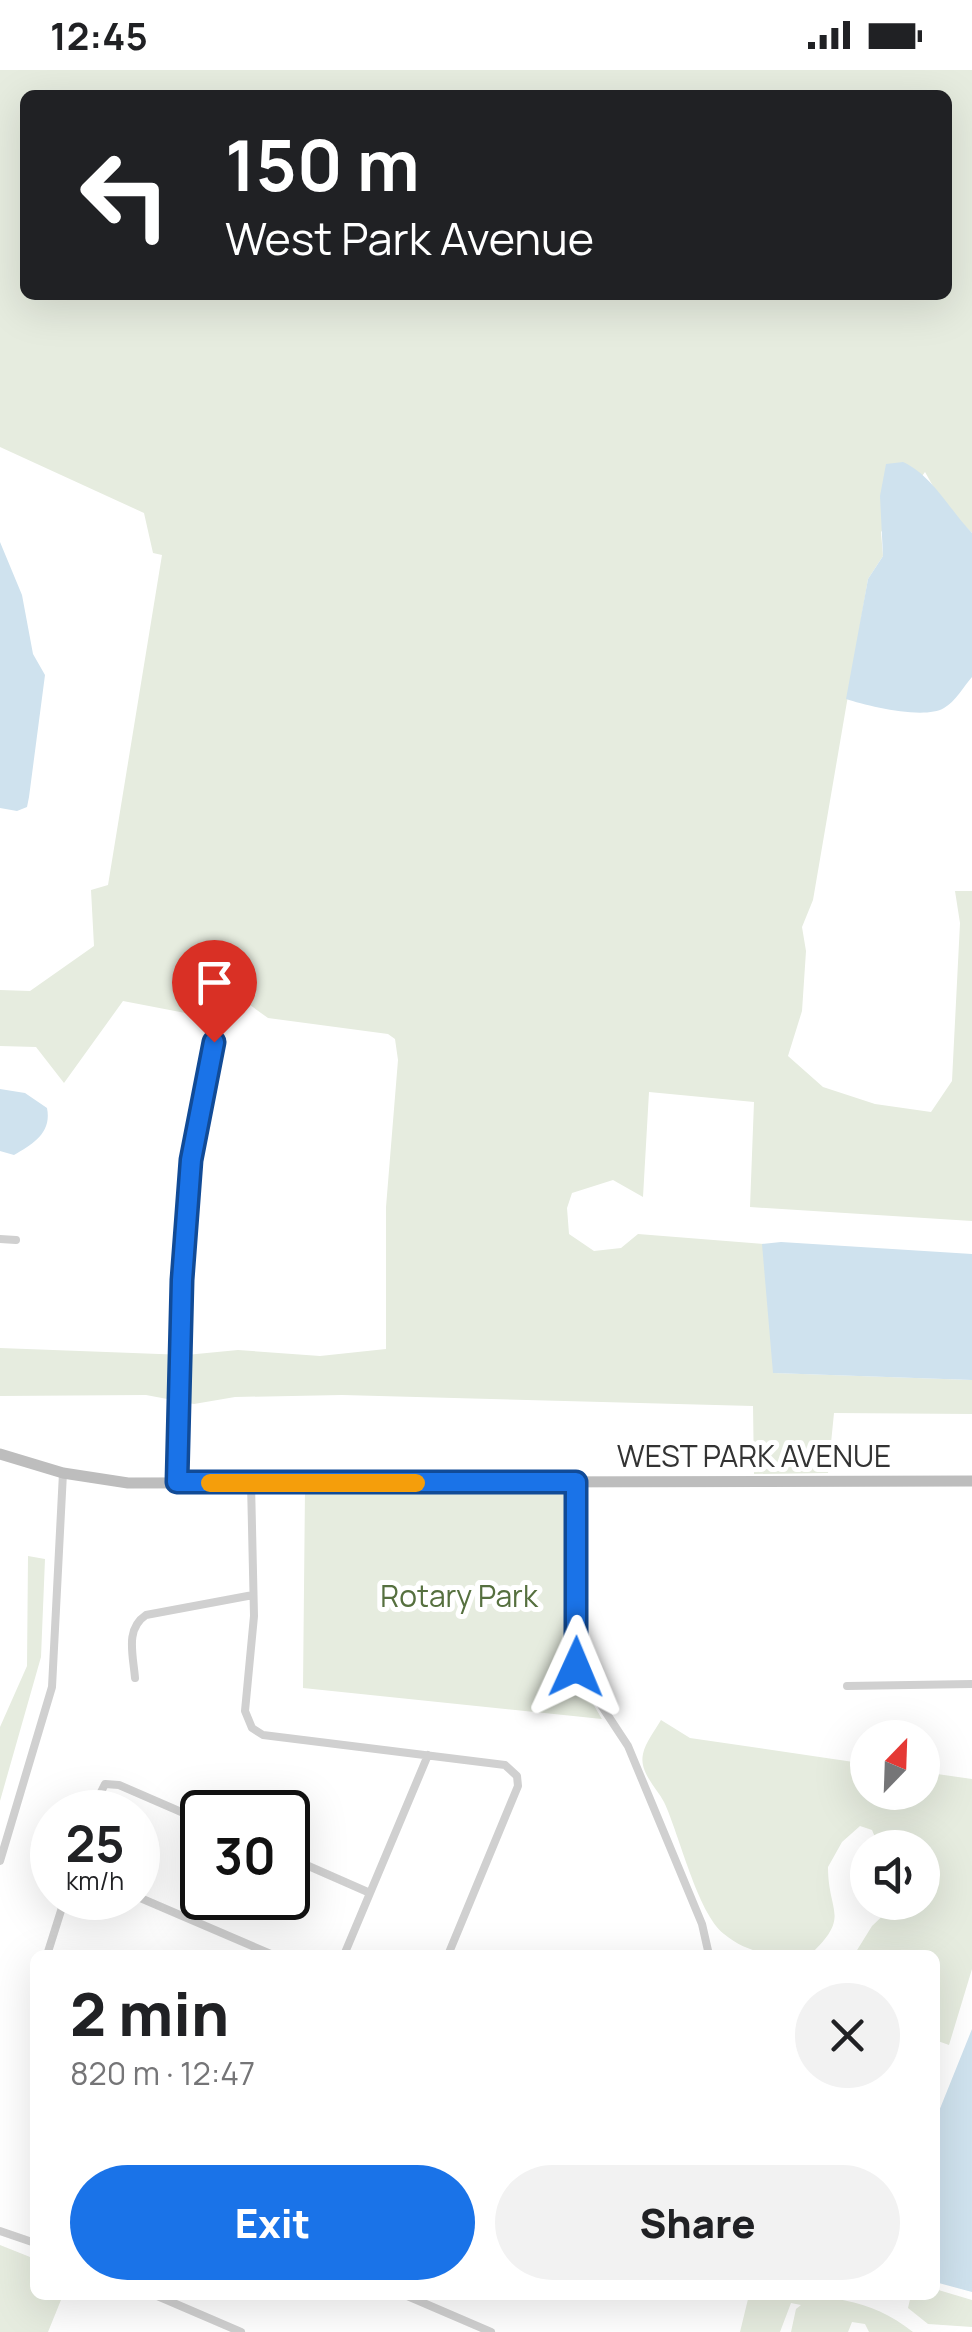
<!DOCTYPE html>
<html lang="en">
<head>
<meta charset="utf-8">
<style>
	:root { --surface:#fff; --page:#f2f2f2; --text:#202124; --muted:#757577; --accent:#1a73e8 }
	body { margin:0; font-family:Manrope,sans-serif; background:var(--page); color:var(--text); height:100vh; display:flex; flex-direction:column; font-size:38px; white-space:nowrap }
	* { box-sizing:border-box; margin:0 }
	p { font-size:32px; color:var(--muted) }
	.icon { flex:none; width:55px; height:55px; fill:none; stroke:currentColor; stroke-width:2; stroke-linecap:round; stroke-linejoin:round }
	.map { position:relative; flex:1; overflow:hidden }
	.drawer { position:absolute; left:30px; top:1880px; width:910px; height:350px; display:flex; flex-direction:column; background:var(--surface); border-radius:15px; box-shadow:0 10px 40px #0002 }
	.drawer>* { flex:none }
	.top-card { position:absolute; left:20px; top:20px; width:932px; height:210px; border-radius:15px; box-shadow:0 10px 40px #0002; background:#202124; color:#fff; overflow:hidden }
	.needle { width:65px; rotate:23deg }
	.controls { position:absolute; left:850px; top:1650px; display:grid; gap:20px }
	.controls a { display:grid; place-items:center; width:90px; height:90px; border-radius:50%; background:var(--surface); box-shadow:0 10px 40px #0002; font-size:50px }
	.speed { position:absolute; left:30px; top:1720px; display:flex; gap:20px; font-size:50px; font-weight:700; text-align:center }
	.speed>* { display:grid; place-content:center; width:130px; height:130px; border-radius:50%; background:var(--surface); box-shadow:0 10px 40px #0002; line-height:1 }
	.speed small { font-size:25px; font-weight:400 }
	.speed .limit { border:5px solid #111; border-radius:15px; background:#fff; color:#111 }
	.pin { position:absolute; display:grid; place-items:center; width:85px; height:85px; color:#fff; margin:-102px -42px; border-radius:50% 50% 50% 0; rotate:-45deg; box-shadow:0 0 10px #0007 }
	.pin .icon { rotate:45deg }
	.me { position:absolute; width:110px; margin:-55px; rotate:1deg; stroke-linejoin:round; filter:drop-shadow(0 0 8px #0008) }
	.turn { display:flex; align-items:center; gap:35px; height:210px; padding:0 40px; font-size:45px }
	.turn .icon { width:130px; height:130px; stroke-width:2.5 }
	.turn b { display:block; font-size:70px; line-height:85px }
	.round { display:grid; place-items:center; flex:none; width:105px; height:105px; border-radius:52px; background:var(--page) }
	.summary { display:flex; align-items:center; justify-content:space-between; height:170px; padding:0 40px }
	h1 { font-size:60px; font-weight:800; line-height:75px }
	.primary-button { display:flex; gap:20px; margin-top:auto; padding:20px 40px }
	.primary-button a { flex:1; height:115px; border-radius:60px; background:var(--accent); color:#fff; font-size:40px; font-weight:800; line-height:115px; text-align:center }
	.primary-button a+a { background:var(--page); color:var(--text) }
	.status { display:flex; justify-content:space-between; align-items:center; height:70px; padding:0 50px; background:var(--surface); direction:ltr }
	.status svg { height:28px; fill:currentColor }
	.map>svg:first-child { display:block }
	.green { fill:#e6ecdf; fill-rule:evenodd }
	.water { fill:#cfe2ee }
	.lines { fill:none; stroke-linecap:round; stroke-linejoin:round }
	.street { stroke:#d0d0d0; stroke-width:8 }
	.secondary { stroke:#bdbdbd; stroke-width:11 }
	.route-casing { stroke:#114b97; stroke-width:25 }
	.route { stroke:#1a73e8; stroke-width:18 }
	.slow { stroke:#f59e0b; stroke-width:18 }
	.labels { text-anchor:middle; stroke-width:10; stroke-linejoin:round; paint-order:stroke }
	.street-label { font-size:30px; fill:#333; stroke:#fff }
	.park-label { font-size:30px; fill:#56703f; stroke:#fff }
</style>
</head>
<body>
<div class="status"><b>12:45</b><svg viewBox="0 0 49 12"><path d="M0 12V9h3v3zM5 12V6h3v6zM10 12V3h3v9zM15 12V0h3v12zM26 1h20v11H26zM47 4h2v5h-2z"/></svg></div>
<div class="map">
<svg width="972" height="2262" viewBox="0 0 972 2262">
	<rect width="100%" height="100%" fill="#fff"/>
	<path class="green" d="M0 0H972V463L942 432 925 402 881 462 883 486 868 509 813 830 802 857 806 881 802 941 788 986 823 1017 875 1034 931 1042 952 1011 960 853 955 821H972V1151L750 1137 754 1032 649 1022 643 1127 613 1110 572 1123 567 1138 569 1164 594 1181 621 1178 638 1164 765 1174 774 1303 972 1310V1344L834 1343 828 1403 754 1404 753 1336 342 1325 235 1327 194 1334 146 1325 0 1326V1278L186 1285 238 1280 320 1286 386 1279V1137L398 990 395 969 388 964 268 948 243 930 201 946 123 931 64 1013 36 977 0 976V920L30 921 94 876 91 820 108 815 162 485 153 483 144 443 0 377ZM25 25H948V225H25Z
		M305 1419 568 1421 571 1597 602 1649 303 1618Z
		M28 1486 45 1489 41 1587 0 1731V1657L27 1596Z
		M661 1650 690 1668 867 1694 868 1722H922L923 1702 972 1709V1899L949 1975 935 1970V1885H854L872 1856 896 1833 922 1832V1778L879 1777 872 1760 860 1756 842 1772 828 1797C828 1843 851 1846 811 1884 781 1888 749 1885 724 1864 697 1842 680 1766 664 1732 656 1717 639 1702 643 1684 645 1673 656 1659 661 1650Z
		M0 2175 35 2189V2225H63L48 2262H0Z
		M935 2219 972 2230V2257L928 2254 908 2238 911 2225H935Z
		M749 2225C807 2225 864 2222 913 2262H869L865 2254 852 2252 848 2262H791L796 2239 801 2235 791 2233 780 2262H740Z"/>
	<path class="water" d="M903 392C932 405 949 439 972 463V607C964 616 955 632 944 638 924 650 868 636 846 629L868 509 883 486 880 426 886 394Z
		M0 472 22 525 33 584 45 605 29 727 27 737 17 741 0 738Z
		M0 1019 25 1023 47 1038C52 1063 33 1074 14 1085L0 1081Z
		M781 1172 972 1184V1310L773 1303 762 1174Z
		M972 1959V2222L935 2212V2051Z"/>
	<g class="lines">
		<path class="street" d="M0 1169 16 1170
			M177 1412 182 1210 191 1091 214 973
			M576 1412V1597L628 1676 702 1854 709 1885
			M251 1413 254 1546 245 1641 252 1658 263 1665 505 1695 517 1706 518 1716 448 1885
			M135 1608C133 1584 125 1559 146 1545L253 1525
			M847 1616 972 1614
			M91 1742 105 1714 119 1715 202 1751
			M288 1787 370 1823
			M0 1791 52 1617 63 1403
			M138 1827 273 1885
			M47 1885 65 1828
			M344 1885 428 1685
			M0 2161 35 2173
			M155 2225 241 2262
			M405 2225 491 2262"/>
		<path class="secondary" d="M0 1384 63 1403 128 1413 972 1411"/>
	</g>
	<g class="lines">
		<g class="route-casing">
			<path id="route" d="M214 972 191 1090 182 1210 177 1412H576V1597"/>
		</g>
		<use href="#route" class="route"/>
		<path class="slow" d="M210 1413H416"/>
	</g>
	<g class="labels">
		<g class="street-label">
			<text x="754" y="1397">WEST PARK AVENUE</text>
		</g>
		<g class="park-label">
			<text x="459" y="1537">Rotary Park</text>
		</g>
	</g>
</svg>
<div class="controls">
<a><svg class="needle" viewBox="-14 -14 28 28"><path d="M0-13l5 13h-10z" fill="#e53935"/><path d="M0 13l5-13h-10z" fill="#757577"/></svg></a>
<a><svg class="icon" aria-label="sound" viewBox="0 0 24 24"><path d="M4 9h4l5-4v14l-5-4H4zM17 9q2 3 0 6"/></svg></a>
</div>
<div class="speed"><div>25<small>km/h</small></div><div class="limit">30</div></div>
<div class="pin" style="left:214px;top:972px;background:#d93025"><svg class="icon" aria-label="arrive" viewBox="0 0 24 24"><path d="M6 21V4h12l-3 4 3 4H6"/></svg></div>
<svg class="me" style="left:576px;top:1597px" viewBox="-20 -20 40 40"><path d="M0-17L14 15 0 8-14 15z" fill="#1a73e8" stroke="#fff" stroke-width="4"/></svg>
<div class="top-card">
<div class="turn"><svg class="icon" aria-label="left" viewBox="0 0 24 24"><path d="M17 20v-9H6M10 6l-5 5 5 5"/></svg><div><b>150 m</b>West Park Avenue</div></div>
</div>
<section class="drawer">
<div class="summary"><div><h1>2 min</h1><p>820 m · 12:47</p></div><a class="round"><svg class="icon" aria-label="close" viewBox="0 0 24 24"><path d="M6 6l12 12M18 6L6 18"/></svg></a></div>
<div class="primary-button"><a>Exit</a><a>Share</a></div>
</section>
</div>
</body>
</html>
